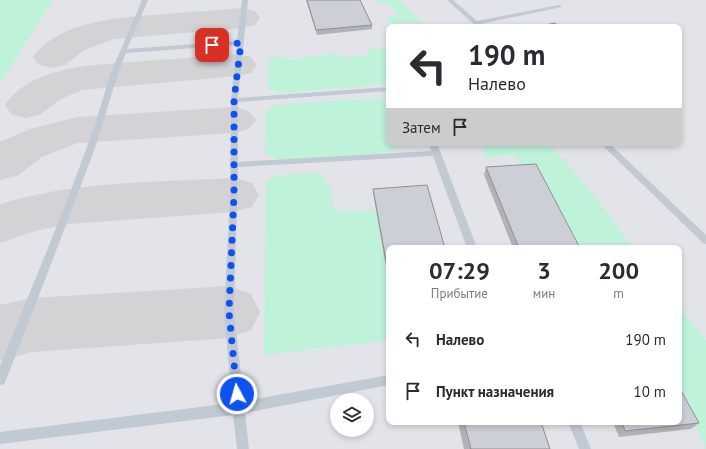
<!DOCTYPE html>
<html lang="ru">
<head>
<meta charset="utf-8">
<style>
	:root { --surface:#fff; --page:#f7f7f7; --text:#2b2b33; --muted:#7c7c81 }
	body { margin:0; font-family:"PT Sans",sans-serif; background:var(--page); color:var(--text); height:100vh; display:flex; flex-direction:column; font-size:15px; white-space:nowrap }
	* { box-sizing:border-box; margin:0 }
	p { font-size:13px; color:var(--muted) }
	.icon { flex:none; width:22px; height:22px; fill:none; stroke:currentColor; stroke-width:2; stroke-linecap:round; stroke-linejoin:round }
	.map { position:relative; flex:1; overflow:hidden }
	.side { position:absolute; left:386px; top:245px; width:296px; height:180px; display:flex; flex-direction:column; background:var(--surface); border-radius:8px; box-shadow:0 2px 6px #0003 }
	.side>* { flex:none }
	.hud { position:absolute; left:386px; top:24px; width:296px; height:122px; border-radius:8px; box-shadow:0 2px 6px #0003; background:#fff; color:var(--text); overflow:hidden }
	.controls { position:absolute; left:330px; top:393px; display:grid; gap:8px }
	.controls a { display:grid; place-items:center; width:44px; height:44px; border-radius:50%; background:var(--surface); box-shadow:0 2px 6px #0003; font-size:20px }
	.pin { position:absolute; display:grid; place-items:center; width:34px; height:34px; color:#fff; margin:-17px; border-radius:8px; box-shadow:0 2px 6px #0006 }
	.me { position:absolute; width:44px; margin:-22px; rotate:354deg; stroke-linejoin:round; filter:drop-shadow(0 0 3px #0008) }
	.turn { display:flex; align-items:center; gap:14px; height:84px; padding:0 16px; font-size:18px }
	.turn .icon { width:52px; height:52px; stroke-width:2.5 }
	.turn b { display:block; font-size:28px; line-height:34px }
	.then { display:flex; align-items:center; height:38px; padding:0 16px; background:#0003; gap:8px; font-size:15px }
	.eta { display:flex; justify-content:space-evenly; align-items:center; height:68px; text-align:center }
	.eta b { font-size:24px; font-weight:700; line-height:28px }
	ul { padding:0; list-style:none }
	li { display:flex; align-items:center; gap:12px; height:52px; padding:0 16px }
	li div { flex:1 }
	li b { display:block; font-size:15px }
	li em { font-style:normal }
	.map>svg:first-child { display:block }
	.airport { fill:#e3e4e9; fill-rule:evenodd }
	.green { fill:#bef2d9 }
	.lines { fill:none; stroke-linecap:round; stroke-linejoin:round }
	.taxiway { fill:#d3d3d6; fill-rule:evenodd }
	.service { fill:#c1c9d3; fill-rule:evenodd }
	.wall { fill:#b0b2b8 }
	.building { fill:#cdcfd6; stroke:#909196 }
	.route { stroke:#0e52f0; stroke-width:7; stroke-dasharray:0 12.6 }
</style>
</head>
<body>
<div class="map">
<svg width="706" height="449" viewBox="0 0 706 449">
	<rect width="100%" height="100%" fill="#f3f1f1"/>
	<path class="airport" d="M0 0H706V449H0ZM389 27H679V143H389ZM389 248H679V422H389ZM337 400H367V430H337Z"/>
	<path class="green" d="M0 0H53L0 83Z
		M375 0H399L426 27H418L414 22 391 24 386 19 389 17 398 15 389 4H380Z
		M386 48 389 50V84L282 93 268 89 269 60C276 55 281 55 289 60L338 53 341 58 369 55 367 50Z
		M379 98 389 105V143H400L401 145 385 153 283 160 277 159 265 153 266 113 270 107 281 104Z
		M481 143H548L575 172 634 248H577L533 164H520L515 155 487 158Z
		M317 173C332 181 331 196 334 211L376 210 389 285V340L264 355 266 181 282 175Z
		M679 305 706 340V449H703L706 447 679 396Z"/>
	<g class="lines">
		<path class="taxiway" d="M243 8 255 11 260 18 255 25 243 28 114 39 85 50 65 65 52 68 39 65 33 57C60 19 125 17 166 14 192 12 217 10 243 8Z
			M238 54 251 57 257 65 251 73 238 76 82 90 59 100 41 114 26 118 11 114 5 105C34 63 101 65 146 61 177 59 207 56 238 54Z
			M234 107 249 111 256 120 249 129 234 133 78 143 42 157 17 176 0 180V142L30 129 77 117Z
			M234 178 252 183 259 195 252 207 234 212 69 224 35 231 0 243V204C75 181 156 182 234 178Z
			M229 286 251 294 260 312 251 330 229 338 32 352 0 361V305L32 298Z"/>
		<path class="service" d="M142 0H148L127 49 237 41 242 0H248L238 98 389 87V91L238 102V162L431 151 429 143H437L477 248H467L433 156 238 167 234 312 244 401 389 375V385L245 413 249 449H237L233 415 0 444V432L232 403 224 312 230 195 231 100 237 45 126 53C113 84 106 116 95 148 66 226 36 303 6 380L4 384 0 385V366L65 206 94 128 110 75Z
			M447 0H453L477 21 559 5 562 7 480 24 481 27H477Z
			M600 143H609L706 235V244L703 243Z
			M568 422H580L591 449H579Z"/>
	</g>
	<path class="wall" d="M306 0H360L372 25V29L317 35Z
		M486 167 580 248H513L484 175Z
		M373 189 389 248V284L373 193Z
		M458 422H541L550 449H464Z
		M613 422H679L699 423 691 429 619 437Z"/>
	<path class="building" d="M307 0H360L372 25 316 30Z
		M555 23 560 27H536Z
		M536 164 580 248H519L486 167Z
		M427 185 445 248H389V277L373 189Z
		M679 387 699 423 625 431 622 422H679Z
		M464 422H541L550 449H470H471Z"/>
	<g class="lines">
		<path class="route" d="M212 45 241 43 234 100V195L229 312 237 394"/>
	</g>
</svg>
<div class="controls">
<a><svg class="icon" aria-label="layers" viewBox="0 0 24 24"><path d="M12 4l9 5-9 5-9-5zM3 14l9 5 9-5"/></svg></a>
</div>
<div class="pin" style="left:212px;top:45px;background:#d93025"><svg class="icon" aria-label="arrive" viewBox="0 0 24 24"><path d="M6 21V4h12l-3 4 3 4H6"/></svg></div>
<svg class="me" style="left:237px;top:394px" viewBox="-20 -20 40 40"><circle r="17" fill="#0e52f0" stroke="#fff" stroke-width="3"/><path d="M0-11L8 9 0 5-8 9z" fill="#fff"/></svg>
<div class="hud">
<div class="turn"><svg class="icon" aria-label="left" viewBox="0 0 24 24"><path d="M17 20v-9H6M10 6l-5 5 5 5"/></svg><div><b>190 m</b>Налево</div></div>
<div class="then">Затем<svg class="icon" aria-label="arrive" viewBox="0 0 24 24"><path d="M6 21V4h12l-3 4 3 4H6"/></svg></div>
</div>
<section class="side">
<div class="eta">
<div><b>07:29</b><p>Прибытие</p></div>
<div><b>3</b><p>мин</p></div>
<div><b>200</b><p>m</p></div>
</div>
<ul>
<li><svg class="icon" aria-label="left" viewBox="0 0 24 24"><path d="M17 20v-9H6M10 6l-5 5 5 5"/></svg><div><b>Налево</b></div><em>190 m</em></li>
<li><svg class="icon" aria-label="arrive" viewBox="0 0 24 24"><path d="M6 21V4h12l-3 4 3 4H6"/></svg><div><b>Пункт назначения</b></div><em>10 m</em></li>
</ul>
</section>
</div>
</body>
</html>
